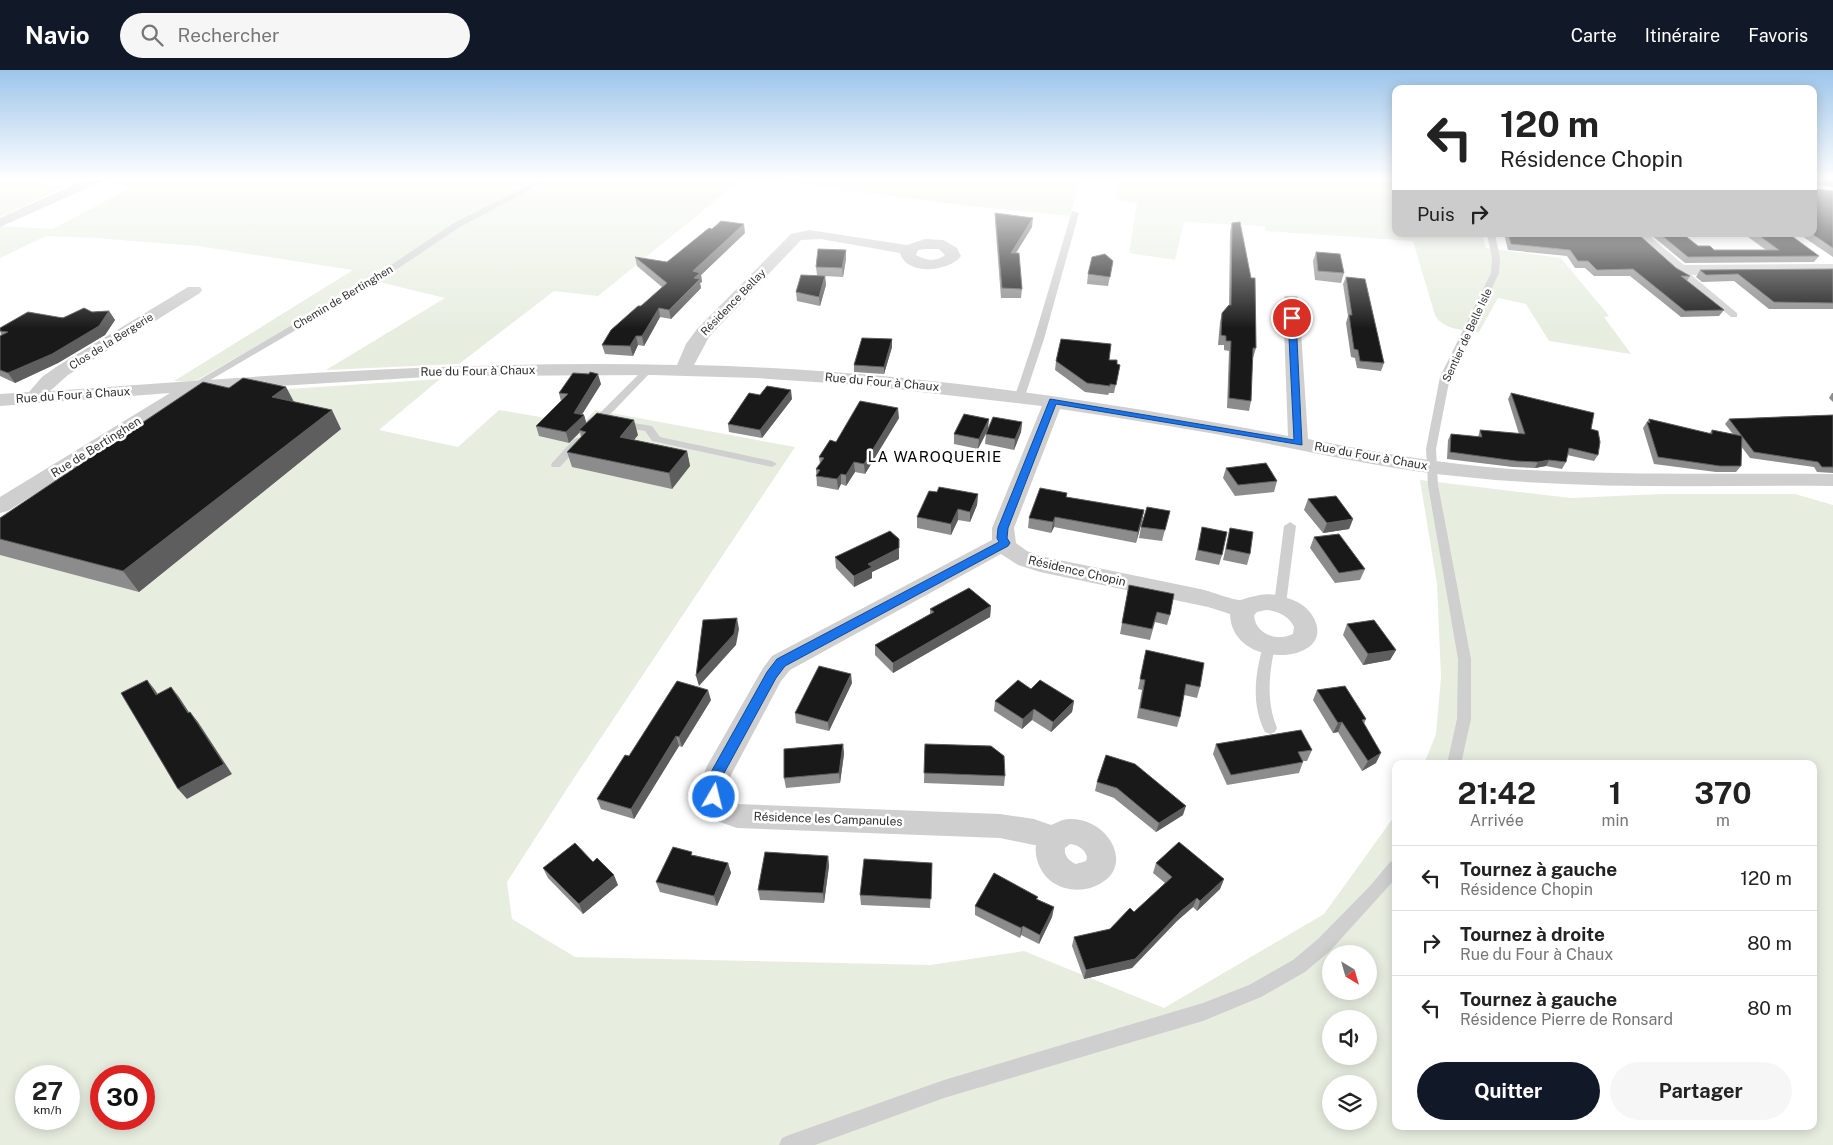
<!DOCTYPE html>
<html lang="fr">
<head>
<meta charset="utf-8">
<style>
	:root { --surface:#fff; --page:#f6f6f6; --text:#222; --muted:#767676; --line:#e0e0e0; --accent:#111827 }
	body { margin:0; font-family:"Public Sans",sans-serif; background:var(--page); color:var(--text); height:100vh; display:flex; flex-direction:column; font-size:19px; white-space:nowrap }
	* { box-sizing:border-box; margin:0 }
	p { font-size:16px; color:var(--muted) }
	.icon { flex:none; width:28px; height:28px; fill:none; stroke:currentColor; stroke-width:2; stroke-linecap:round; stroke-linejoin:round }
	.map { position:relative; flex:1; overflow:hidden }
	.drawer { position:absolute; left:1392px; top:690px; width:425px; height:370px; display:flex; flex-direction:column; background:var(--surface); border-radius:10px; box-shadow:0 2px 12px #0003 }
	.drawer>* { flex:none }
	.hud { position:absolute; left:1392px; top:15px; width:425px; height:152px; border-radius:10px; box-shadow:0 2px 12px #0003; background:#fff; color:var(--text); overflow:hidden }
	.needle { width:32px; rotate:143deg }
	.controls { position:absolute; left:1322px; top:875px; display:grid; gap:10px }
	.controls a { display:grid; place-items:center; width:55px; height:55px; border-radius:50%; background:var(--surface); box-shadow:0 2px 12px #0003; font-size:25px }
	.speed { position:absolute; left:15px; top:995px; display:flex; gap:10px; font-size:25px; font-weight:700; text-align:center }
	.speed>* { display:grid; place-content:center; width:65px; height:65px; border-radius:50%; background:var(--surface); box-shadow:0 2px 12px #0003; line-height:1 }
	.speed small { font-size:12px; font-weight:400 }
	.speed .limit { border:8px solid #d22; background:#fff; color:#111 }
	.pin { position:absolute; display:grid; place-items:center; width:42px; height:42px; color:#fff; margin:-21px; border:2px solid #fff; border-radius:50%; box-shadow:0 1px 5px #0007 }
	.me { position:absolute; width:55px; margin:-28px; rotate:8deg; stroke-linejoin:round; filter:drop-shadow(0 0 4px #0008) }
	.turn { display:flex; align-items:center; gap:18px; height:105px; padding:0 25px; font-size:22px }
	.turn .icon { width:65px; height:65px; stroke-width:2.5 }
	.turn b { display:block; font-size:35px; line-height:42px }
	.then { display:flex; align-items:center; height:48px; padding:0 25px; background:#0003; gap:10px; font-size:19px }
	.eta { display:flex; justify-content:space-evenly; align-items:center; height:85px; text-align:center }
	.eta b { font-size:30px; font-weight:700; line-height:35px }
	.cta { display:flex; gap:10px; margin-top:auto; padding:10px 25px }
	.cta a { flex:1; height:58px; border-radius:30px; background:var(--accent); color:#fff; font-size:20px; font-weight:700; line-height:58px; text-align:center }
	.cta a+a { background:var(--page); color:var(--text) }
	ul { padding:0; list-style:none }
	li { display:flex; align-items:center; gap:15px; height:65px; padding:0 25px; border-top:1px solid var(--line) }
	li div { flex:1 }
	li b { display:block; font-size:19px }
	li em { font-style:normal }
	header { display:flex; align-items:center; gap:30px; box-sizing:border-box; height:70px; padding:0 25px; background:var(--accent); color:#fff }
	header strong { font-size:24px }
	nav { display:flex; gap:28px; margin-inline-start:auto; font-size:18px }
	.search { width:350px; height:45px; background:var(--page); display:flex; align-items:center; gap:12px; box-sizing:border-box; padding:0 18px; border-radius:28px; color:var(--muted); font-size:19px }
	.map>svg:first-child { display:block }
	.green { fill:#e7eee0; fill-rule:evenodd }
	.lines { fill:none; stroke-linecap:round; stroke-linejoin:round }
	.service { fill:#cfcfcf; fill-rule:evenodd }
	.minor { fill:#cfcfcf; fill-rule:evenodd }
	.wall { fill:#8c8c8c }
	.shaded-wall { fill:#5e5e5e }
	.building { fill:#191919; stroke:#5e5e5e }
	.route { fill:#1a73e8; stroke:#114b97 }
	.labels { text-anchor:middle; stroke-width:5; stroke-linejoin:round; paint-order:stroke }
	.far-street-label { font-size:11px; fill:#323232; stroke:#fff }
	.street-label { font-size:12px; fill:#323232; stroke:#fff }
	.quarter-label { font-size:15px; letter-spacing:1px; fill:#000; stroke:#fff }
</style>
</head>
<body>
<header>
<strong>Navio</strong>
<div class="search"><svg class="icon" aria-label="search" viewBox="0 0 24 24"><circle cx="10" cy="10" r="6"/><path d="M15 15l6 6"/></svg>Rechercher</div>
<nav><a>Carte</a><a>Itinéraire</a><a>Favoris</a></nav>
</header>
<div class="map">
<svg width="1833" height="1075" viewBox="0 0 1833 1075">
	<rect width="100%" height="100%" fill="#fff"/>
	<path class="green" d="M0 109H49L40 113 64 117 0 147Z
		M110 109H742L598 226 554 221 459 294 326 300 445 228 371 210 194 312 174 311 353 200 198 176 95 168 46 166 0 188V156L53 159 130 118 105 111Z
		M759 109H1081L1070 146 971 136Z
		M1121 109H1396V164H1482L1486 178 1561 188 1609 246 1604 247 1631 284 1549 271 1526 234 1498 228 1479 262C1464 260 1443 260 1435 245L1413 171 1265 161V156L1184 152 1175 190 1129 183 1137 133 1115 129Z
		M440 309 379 360 458 377 499 340 582 354 595 340 795 377 572 711 507 812 512 849 575 887 930 895 1024 881 1164 938 1324 844 1396 744V1056H1814V694H1424L1436 664 1441 607 1437 514 1420 410 1571 428 1661 424H1795L1833 435V1075H0V461L214 324ZM1331 884H1369V921H1331ZM1331 949H1369V986H1331ZM26 1006H69V1049H26ZM101 1006H144V1049H101ZM1331 1014H1369V1051H1331Z"/>
	<g class="lines">
		<path class="service" d="M541 109H550L460 157 373 215 195 319 192 320 187 317 367 211 454 153Z
			M1072 141 1079 143 1044 269 1025 326 1020 329 1017 328 1015 326 1034 269Z
			M1487 164H1495L1500 188 1499 203 1450 307 1436 379 1438 415 1471 589V649L1461 694H1447L1457 649 1458 589 1428 415 1426 379 1440 307 1491 203 1492 188Z
			M1677 198H1683L1737 243V247H1731L1677 202Z
			M648 297 653 300 651 302 598 357H590V353L645 298Z
			M621 351 652 356 660 367 772 391 777 394 772 397 652 371 645 361 617 356V352Z
			M578 368 582 369 583 371 582 373 560 397H552L551 395 552 393 574 369Z
			M1290 452 1296 456 1286 534 1280 538 1274 534 1284 456Z
			M1269 571 1274 573 1275 576C1269 604 1266 631 1277 658L1275 662 1270 664 1265 662C1251 635 1255 604 1263 576L1264 573Z
			M1396 790V808L1330 881 1305 902 1261 927 1203 951 944 1028 815 1075H779L782 1068 789 1065 944 1010 1203 933 1249 915 1293 890 1318 869 1370 816 1390 792Z"/>
		<path class="minor" d="M86 109H103L101 112 0 157V148Z
			M809 160 907 175 925 169 943 170 957 178 961 186C949 202 906 206 900 183L821 169 801 170 709 267 694 295C894 300 1092 328 1288 366L1283 230 1285 226H1297L1299 230 1308 369C1375 382 1442 394 1510 399 1618 406 1726 403 1833 404V416C1710 415 1587 420 1465 407 1398 401 1331 386 1264 373 1196 360 1128 349 1060 339L1014 458 1016 473 1027 481 1040 486C1093 497 1147 508 1200 519 1210 521 1232 530 1240 530 1243 530 1248 527 1251 527 1261 524 1270 523 1280 526 1293 529 1305 534 1312 545 1343 593 1232 604 1230 544L1208 537 1040 502 1018 495 1001 484 790 600 781 611 731 705 728 723 731 731 737 734 1000 744 1034 749 1051 755C1056 753 1063 749 1069 749 1109 747 1139 800 1093 817 1079 822 1064 820 1052 812 1041 804 1034 789 1036 775H1034L1000 768 737 758 711 749C699 731 698 715 707 696L763 598 772 586 992 470V458L1042 336 860 315 756 308 652 305 443 306 198 321 8 441 0 443V427L170 323 0 336V324L29 322 42 307 56 297 188 217H200L202 220 200 223 68 305 50 321C259 306 467 290 677 295L686 274 697 259 791 164ZM925 179H939L945 185C936 192 926 191 916 185L918 180ZM1266 540C1278 541 1289 546 1294 557L1293 564C1277 572 1255 564 1254 545L1257 542ZM1070 774C1078 775 1085 779 1087 787L1086 791 1076 794C1069 791 1064 786 1065 778Z
			M1631 164H1647L1684 195 1833 194V204L1680 205 1674 203Z"/>
	</g>
	<path class="wall" d="M1814 109H1833V117L1816 115V119L1833 121V187L1799 164H1814Z
		M995 143 1032 157 1016 183 1022 219 1021 228H1001L995 152Z
		M1232 153 1256 278 1253 288H1252L1251 331 1249 341 1227 338 1229 281 1224 280V275H1218L1220 252 1222 243 1229 235 1230 162Z
		M745 163 701 205 702 212 700 213 701 218 671 249 660 247 644 276 638 275 633 286 605 284 602 275 641 236 662 217 637 196 635 187 667 192Z
		M1504 164H1638L1676 198 1690 206 1687 211 1724 240 1719 246 1681 247 1630 206H1594L1585 198H1575L1567 186 1508 180Z
		M1650 164H1683L1698 176 1714 180H1766L1744 164H1789L1819 186 1814 192 1685 193Z
		M846 180V189L843 207 825 206 826 215 820 236 797 231 796 222 817 205 816 197Z
		M1316 182 1344 203 1341 213 1315 210 1313 191Z
		M1113 191 1108 216 1087 214 1088 204Z
		M1833 199V239H1769L1734 211 1702 212 1696 207 1700 200Z
		M1346 207 1384 293 1381 301 1357 298 1355 288 1351 287 1346 253 1348 246 1343 214Z
		M109 241 115 250 105 265 58 293 15 313 0 306V266H1L0 258 92 242Z
		M892 269V277L884 304 854 302V295Z
		M1109 290 1117 294 1120 295 1114 323H1109L1108 325 1085 322 1055 300 1056 291Z
		M601 314 582 344 584 345 586 353 638 365 634 370 687 381 690 396 672 419 572 397 567 382 581 367 580 362 569 373 539 366 536 356 561 331 559 323Z
		M286 317 294 332 341 359 139 522 0 485V448L229 318Z
		M1511 323 1591 359 1598 385 1594 391 1567 385 1566 392 1562 399 1546 396 1535 398 1513 397 1447 389 1448 370 1451 364 1478 367 1480 360 1519 364 1508 329Z
		M1832 323H1833V332L1829 328Z
		M760 325 792 329 762 368 729 362 728 354Z
		M1833 345V403L1817 402 1814 397 1750 388 1741 376V396L1736 402H1716L1654 394 1643 358 1649 349 1709 364 1712 360 1733 364 1725 354 1729 349Z
		M899 348 865 404 855 402 846 416 841 414 838 420 817 416 816 399 820 394 819 387 836 372Z
		M1022 352 1021 362 1014 380 985 374 986 364 978 379 954 374V364Z
		M1226 398 1277 411 1274 422 1235 426 1223 408Z
		M937 422 978 424 977 435 970 452 958 450 951 465 917 458V447Z
		M1067 427 1144 440 1142 451 1136 473 1054 457 1051 463 1028 458 1029 448Z
		M1308 429 1353 449 1349 459 1323 463 1304 440Z
		M1170 441 1162 471 1139 468 1141 457Z
		M1202 457 1222 485 1219 495 1195 490Z
		M1230 458 1250 484 1247 495 1223 490Z
		M1314 467 1365 499 1360 510 1335 513 1310 478Z
		M835 487 899 489 872 502V508L854 517 836 498Z
		M1129 515 1170 545 1167 555 1155 552 1150 570 1120 564Z
		M991 536 990 547 893 603 875 585V575L930 544V539Z
		M1347 554 1396 580 1390 590 1363 595 1343 565Z
		M1146 580 1200 617 1197 628 1184 625 1180 647 1177 657 1137 648 1142 620 1138 619Z
		M852 613 829 661 796 653 795 643Z
		M1031 619 1074 631 1072 642 1051 662 1032 650 1022 659 994 641 995 631Z
		M1317 620 1366 649 1364 654 1376 693 1362 701 1338 662 1333 663 1313 630Z
		M711 630 682 677 679 676 634 749 601 739 597 729 629 686Z
		M843 674 844 684 840 713 786 718 784 708Z
		M925 674 1005 706 1004 716 924 713Z
		M1216 674 1312 680 1307 691H1303V692L1299 703 1227 715 1213 684Z
		M1106 685 1183 745 1156 762 1114 728 1095 721 1097 712Z
		M694 785 728 793 731 803 717 836 660 822 656 812Z
		M828 786 829 796 824 833 760 830 758 820Z
		M932 793 930 838 861 835 860 825Z
		M1156 793 1224 809 1220 819 1197 841 1193 837 1177 851 1132 898 1084 909 1072 876 1074 867 1110 859 1134 842 1165 813 1153 803Z
		M543 798 618 815 583 844 548 808Z
		M1038 827 1037 829 1054 837 1052 847 1039 874 1021 865 1020 868 975 845V836Z"/>
	<path class="shaded-wall" d="M1033 148 1032 157 1010 192 1011 183Z
		M744 154 745 163 701 205 702 212 700 213 701 218 671 249 669 240 693 201Z
		M846 180V189L843 207 842 198Z
		M825 206 826 215 820 236 819 227Z
		M659 238 660 247 644 276 642 266Z
		M109 241 115 250 105 265 58 293 15 313 8 303Z
		M636 266 638 275 633 286 630 276Z
		M892 269V277L884 304V297Z
		M598 304 601 314 578 351 584 345 587 355 579 360 580 362 569 373 566 362 574 343Z
		M286 317 296 336 272 327Z
		M791 320 792 329 762 368 760 360Z
		M898 338 899 348 865 404 864 394Z
		M332 340 341 359 139 522 123 501Z
		M989 349 988 359 978 379 979 369Z
		M634 350 638 365 624 382 620 367Z
		M1022 352 1021 362 1014 380 1015 369Z
		M687 381 690 396 672 419 669 403Z
		M1549 390 1546 396 1535 398 1538 392Z
		M854 392 855 402 846 416V405Z
		M841 404V414L838 420 837 409Z
		M978 424 977 435 970 452V442Z
		M958 439V450L951 465V454Z
		M1144 440 1142 451 1136 473 1138 462Z
		M1055 447 1054 457 1051 463 1053 452Z
		M1353 449 1349 459 1323 463 1327 453Z
		M899 469V489L872 502V508L854 517V506Z
		M991 536 990 547 893 603V593Z
		M737 548 739 559 736 575 699 616 696 606Z
		M1396 580 1390 590 1363 595 1368 584Z
		M851 604 852 613 829 661 828 652Z
		M147 610 155 620 164 634 156 625Z
		M171 617 179 627 196 653 188 643Z
		M708 620 711 630 682 677 679 667Z
		M1074 631 1072 642 1051 662 1053 652Z
		M1034 639 1032 650 1022 659 1023 649Z
		M190 642 198 652 232 704 187 729 178 719Z
		M1342 652 1338 662 1333 663 1338 653Z
		M676 666 679 676 634 749 631 739Z
		M843 674 844 684 840 713 839 703Z
		M1381 683 1376 693 1362 701 1368 691Z
		M1186 736 1183 745 1156 762 1159 753Z
		M828 786 829 796 824 833 823 823Z
		M728 793 731 803 717 836 714 826Z
		M614 805 618 815 583 844 579 834Z
		M1224 809 1220 819 1197 841 1200 831Z
		M1197 828 1193 837 1177 851 1132 898 1084 909 1086 900 1181 841Z
		M1054 837 1052 847 1039 874 1040 865Z
		M1023 856 1021 865 1020 868 1021 858Z"/>
	<path class="building" d="M1814 109H1833V110L1816 109V119L1833 121V178L1812 164H1814Z
		M995 143 1033 148 1011 183H1019L1022 219 1002 218Z
		M721 151 744 154 693 201 700 203 694 208 700 209 669 240 659 238 642 266H636L630 276 602 275 611 260 638 236H641L667 213 635 187 667 192 709 158 712 159Z
		M1240 152 1251 208H1255L1256 278H1253L1251 331 1229 328 1231 271H1226V266L1221 265 1222 243 1229 235H1231L1232 153Z
		M1508 164H1638L1676 198 1690 206H1681L1724 240 1685 241 1633 199 1597 200 1588 191H1578L1570 180 1511 174Z
		M1660 164H1683L1698 176H1710L1714 180H1779L1757 164H1789L1819 186 1688 187Z
		M818 179 846 180 842 198 816 197Z
		M1316 182 1340 184 1344 203 1318 201Z
		M1105 184 1113 191 1110 207 1088 204 1092 187Z
		M1833 199V233L1774 232 1738 204 1706 205 1700 200Z
		M801 205 825 206 819 227 796 222Z
		M1346 207 1365 209 1384 293 1360 291 1358 280 1354 279 1349 245H1352Z
		M84 238 92 242 109 241 99 256 52 284 8 303 0 300V266L8 262 0 261V258L28 242 63 248Z
		M862 268 892 269 884 297 854 295Z
		M1061 269 1111 274 1109 290H1117V294L1120 295 1116 315 1110 314V316L1087 313 1056 291Z
		M590 302 598 304 574 343 584 345 566 362 536 356 568 324 559 323 573 303 589 304Z
		M243 308 286 317 272 327 332 340 123 501 0 469V448L203 312 229 318Z
		M767 316 791 320 760 360 728 354 749 323 760 325Z
		M1511 323 1594 343 1591 359 1598 361 1600 372 1598 385 1569 378 1566 392 1549 390 1538 392 1516 391 1450 382 1451 364 1482 367 1480 360 1525 364Z
		M860 331 898 338 864 394 854 392 846 405 841 404 837 409 816 406 820 400 816 399 824 388 819 387 830 370 836 372Z
		M597 343 634 350 620 367 687 381 669 403 567 382 586 362 579 360Z
		M964 344 989 349 979 369 954 364Z
		M1833 345V397H1822L1818 392 1754 382 1729 349Z
		M993 347 1022 352 1015 369 986 364Z
		M1649 349 1712 364V360L1742 366 1741 396H1720L1658 387 1647 352 1650 353Z
		M1266 393 1277 411 1238 415 1226 398Z
		M939 417 978 424 970 442 958 439 951 454 917 447 929 421 937 422Z
		M1040 418 1067 423 1066 427 1144 440 1138 462 1055 447 1053 452 1029 448Z
		M1336 426 1353 449 1327 453 1308 429Z
		M1147 437 1170 441 1165 460 1141 457Z
		M1202 457 1227 462 1222 485 1198 480Z
		M1230 458 1253 462 1250 484 1226 479Z
		M890 461 899 469V478L868 494 872 497 854 506 835 487Z
		M1339 464 1365 499 1339 503 1314 467Z
		M1129 515 1174 524 1170 545 1157 542 1152 559 1122 553Z
		M969 518 991 536 893 593 875 575 934 542 930 539Z
		M737 548 734 564 696 606 703 550Z
		M1374 550 1396 580 1368 584 1347 554Z
		M1146 580 1204 593 1200 617 1186 614 1180 647 1140 638 1145 610 1140 609Z
		M819 596 851 604 828 652 795 643Z
		M147 610 156 625 171 617 188 643 190 642 224 694 178 719 121 623Z
		M1018 610 1031 619 1040 610 1074 631 1053 652 1034 639 1023 649 995 631Z
		M677 611 708 620 679 667 676 666 631 739 597 729 625 685 629 686Z
		M1345 616 1366 649 1362 650 1381 683 1368 691 1342 652 1338 653 1317 620Z
		M1301 660 1312 680 1298 682 1303 692 1231 705 1216 674Z
		M843 674 839 703 784 708V679Z
		M925 674 991 676 1004 686 1005 706 924 703Z
		M1106 685 1135 694 1186 736 1159 753 1117 718 1097 712Z
		M1179 772 1224 809 1200 831 1197 828 1181 841 1135 889 1086 900 1074 867 1110 859 1130 838 1134 842 1172 807 1156 793Z
		M575 773 593 792 597 788 614 805 579 834 543 798Z
		M673 777 692 782 691 785 728 793 714 826 656 812Z
		M765 782 828 786 823 823 758 820Z
		M864 789 932 793 931 829 860 825Z
		M994 803 1038 827 1036 829 1054 837 1040 865 1023 856 1021 858 975 836Z"/>
	<linearGradient id="sky" x2="0" y2="1"><stop stop-color="#9dc5ea"/><stop offset="0.42" stop-color="#fff"/><stop offset="1" stop-color="#fff" stop-opacity="0"/></linearGradient>
	<rect width="1833" height="259" fill="url(#sky)"/>
	<path class="route" d="M1292 245 1296 248 1302 375 1056 334 1008 458 1007 468 1010 473 1008 476 785 596 776 608 723 705 719 731 714 733 709 731 707 719 710 704 767 602 777 589 999 472 997 468 998 458 1050 329 1294 370 1288 248Z"/>
	<g class="labels">
		<g class="far-street-label">
			<text transform="translate(343 227) rotate(-31)" y="4">Chemin de Bertinghen</text>
			<text transform="translate(733 232) rotate(-46)" y="4">Résidence Bellay</text>
			<text transform="translate(1467 265) rotate(-65)" y="4">Sentier de Belle Isle</text>
			<text transform="translate(111 271) rotate(-32)" y="4">Clos de la Bergerie</text>
		</g>
		<g class="street-label">
			<text transform="translate(478 301) rotate(-1)" y="4">Rue du Four à Chaux</text>
			<text transform="translate(882 312) rotate(5)" y="4">Rue du Four à Chaux</text>
			<text transform="translate(73 325) rotate(-4)" y="4">Rue du Four à Chaux</text>
			<text transform="translate(96 377) rotate(-32)" y="4">Rue de Bertinghen</text>
			<text transform="translate(1371 386) rotate(10)" y="4">Rue du Four à Chaux</text>
			<text transform="translate(1077 501) rotate(13)" y="4">Résidence Chopin</text>
			<text transform="translate(828 749) rotate(2)" y="4">Résidence les Campanules</text>
		</g>
		<g class="quarter-label">
			<text x="935" y="392">LA WAROQUERIE</text>
		</g>
	</g>
</svg>
<div class="controls">
<a><svg class="needle" viewBox="-14 -14 28 28"><path d="M0-13l5 13h-10z" fill="#e53935"/><path d="M0 13l5-13h-10z" fill="#767676"/></svg></a>
<a><svg class="icon" aria-label="sound" viewBox="0 0 24 24"><path d="M4 9h4l5-4v14l-5-4H4zM17 9q2 3 0 6"/></svg></a>
<a><svg class="icon" aria-label="layers" viewBox="0 0 24 24"><path d="M12 4l9 5-9 5-9-5zM3 14l9 5 9-5"/></svg></a>
</div>
<div class="speed"><div>27<small>km/h</small></div><div class="limit">30</div></div>
<div class="pin" style="left:1292px;top:248px;background:#d93025"><svg class="icon" aria-label="arrive" viewBox="0 0 24 24"><path d="M6 21V4h12l-3 4 3 4H6"/></svg></div>
<svg class="me" style="left:714px;top:727px" viewBox="-20 -20 40 40"><circle r="17" fill="#1a73e8" stroke="#fff" stroke-width="3"/><path d="M0-11L8 9 0 5-8 9z" fill="#fff"/></svg>
<div class="hud">
<div class="turn"><svg class="icon" aria-label="left" viewBox="0 0 24 24"><path d="M17 20v-9H6M10 6l-5 5 5 5"/></svg><div><b>120 m</b>Résidence Chopin</div></div>
<div class="then">Puis<svg class="icon" aria-label="right" viewBox="0 0 24 24"><path d="M7 20v-9h11M14 6l5 5-5 5"/></svg></div>
</div>
<section class="drawer">
<div class="eta">
<div><b>21:42</b><p>Arrivée</p></div>
<div><b>1</b><p>min</p></div>
<div><b>370</b><p>m</p></div>
</div>
<ul>
<li><svg class="icon" aria-label="left" viewBox="0 0 24 24"><path d="M17 20v-9H6M10 6l-5 5 5 5"/></svg><div><b>Tournez à gauche</b><p>Résidence Chopin</p></div><em>120 m</em></li>
<li><svg class="icon" aria-label="right" viewBox="0 0 24 24"><path d="M7 20v-9h11M14 6l5 5-5 5"/></svg><div><b>Tournez à droite</b><p>Rue du Four à Chaux</p></div><em>80 m</em></li>
<li><svg class="icon" aria-label="left" viewBox="0 0 24 24"><path d="M17 20v-9H6M10 6l-5 5 5 5"/></svg><div><b>Tournez à gauche</b><p>Résidence Pierre de Ronsard</p></div><em>80 m</em></li>
</ul>
<div class="cta"><a>Quitter</a><a>Partager</a></div>
</section>
</div>
</body>
</html>
